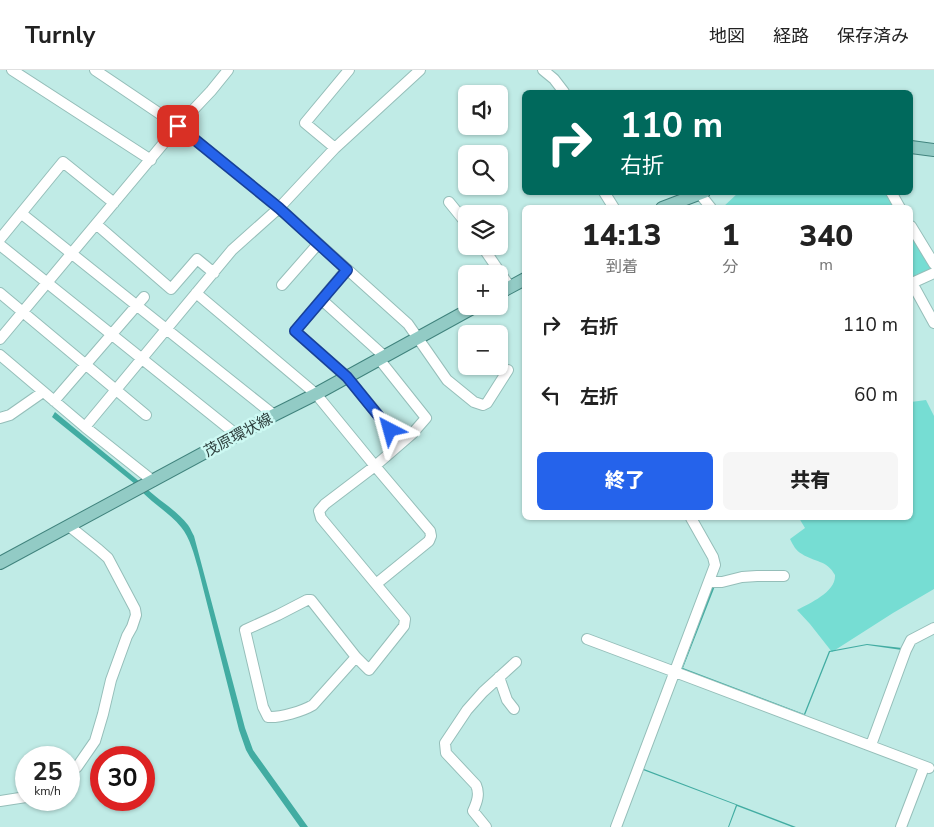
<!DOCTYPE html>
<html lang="ja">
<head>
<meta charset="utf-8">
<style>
	:root { --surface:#fff; --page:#f6f6f6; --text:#222; --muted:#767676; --line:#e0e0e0; --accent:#2563eb }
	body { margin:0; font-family:"Nunito Sans","Noto Sans JP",sans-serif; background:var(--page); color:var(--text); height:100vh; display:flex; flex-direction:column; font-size:19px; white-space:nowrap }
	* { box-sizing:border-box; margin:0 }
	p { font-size:16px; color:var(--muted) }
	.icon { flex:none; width:28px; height:28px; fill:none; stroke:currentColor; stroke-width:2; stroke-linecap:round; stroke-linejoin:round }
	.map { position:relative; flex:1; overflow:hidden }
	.drawer { position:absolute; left:522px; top:135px; width:391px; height:315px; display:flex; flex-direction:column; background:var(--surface); border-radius:8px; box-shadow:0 1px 4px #0004 }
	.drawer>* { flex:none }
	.top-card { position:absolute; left:522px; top:20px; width:391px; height:105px; border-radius:8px; box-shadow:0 1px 4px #0004; background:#00695c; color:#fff; overflow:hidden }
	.tools { position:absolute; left:458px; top:15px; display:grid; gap:10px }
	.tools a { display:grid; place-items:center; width:50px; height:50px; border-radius:8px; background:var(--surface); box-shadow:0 1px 4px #0004; font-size:25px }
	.speed { position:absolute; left:15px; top:676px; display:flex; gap:10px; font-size:25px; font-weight:700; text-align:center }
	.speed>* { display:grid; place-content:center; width:65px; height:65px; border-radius:50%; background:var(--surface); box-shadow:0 1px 4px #0004; line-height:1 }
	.speed small { font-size:12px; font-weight:400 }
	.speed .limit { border:8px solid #d22; background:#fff; color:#111 }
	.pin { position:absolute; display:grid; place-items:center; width:42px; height:42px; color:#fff; margin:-21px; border-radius:10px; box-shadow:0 2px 8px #0006 }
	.me { position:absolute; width:55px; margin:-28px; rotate:321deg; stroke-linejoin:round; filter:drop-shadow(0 0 4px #0008) }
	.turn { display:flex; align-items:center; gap:18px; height:105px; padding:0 15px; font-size:22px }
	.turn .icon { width:65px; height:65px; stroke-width:2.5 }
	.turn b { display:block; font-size:35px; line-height:42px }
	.eta { display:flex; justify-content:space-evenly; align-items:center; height:85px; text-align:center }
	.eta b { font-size:30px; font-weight:800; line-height:35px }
	.cta { display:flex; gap:10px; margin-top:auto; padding:10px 15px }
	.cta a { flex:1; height:58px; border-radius:8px; background:var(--accent); color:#fff; font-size:20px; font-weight:800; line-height:58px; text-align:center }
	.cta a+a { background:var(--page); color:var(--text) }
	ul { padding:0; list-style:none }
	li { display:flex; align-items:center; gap:15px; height:70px; padding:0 15px }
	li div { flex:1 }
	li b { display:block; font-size:19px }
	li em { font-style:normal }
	header { display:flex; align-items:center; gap:30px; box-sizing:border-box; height:70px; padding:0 25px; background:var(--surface); border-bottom:1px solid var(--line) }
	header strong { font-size:24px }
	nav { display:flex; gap:28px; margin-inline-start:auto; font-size:18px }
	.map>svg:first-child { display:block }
	.green { fill:#76ddd3 }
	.water { fill:#42aca2 }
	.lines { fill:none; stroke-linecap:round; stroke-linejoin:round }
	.minor-casing { stroke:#95beb9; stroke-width:12 }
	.major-casing { stroke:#40837d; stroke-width:14 }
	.minor { stroke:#fff; stroke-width:10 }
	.major { stroke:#92cbc5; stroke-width:12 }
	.route-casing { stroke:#184099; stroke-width:12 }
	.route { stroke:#2563eb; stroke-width:9 }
	.labels { text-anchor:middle; stroke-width:5; stroke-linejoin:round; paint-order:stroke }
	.street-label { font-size:15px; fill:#2e3f3d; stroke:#cdf9f3 }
</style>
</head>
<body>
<header>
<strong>Turnly</strong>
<nav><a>地図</a><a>経路</a><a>保存済み</a></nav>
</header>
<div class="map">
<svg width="934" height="757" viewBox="0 0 934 757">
	<rect width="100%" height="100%" fill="#c0ebe6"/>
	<path class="green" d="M739 122 889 123 899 138H722Z
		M911 158 934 195V203L911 213Z
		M926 330 934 346V519L893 543 832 582 810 554 797 540C810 533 836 522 835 505 827 490 814 492 802 484 796 481 793 475 790 469L805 458 799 448H911V332Z"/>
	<path class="water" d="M55 342 140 412C154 428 176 439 188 455 191 459 192 463 194 466L245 658 253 680 308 757H300L250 687 246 680 239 660 198 498C194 484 190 468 181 457 168 441 148 431 135 414L52 347Z
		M713 515 715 516 683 598 804 644 829 581 867 574 902 578V580L867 575 830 582 805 645 682 599Z
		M644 699 796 757H792L737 736 729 757H728L736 735 643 700Z"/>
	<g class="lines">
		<g class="minor-casing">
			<path id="minor" d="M12 0 151 90
				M95 0 178 56 279 138 408 254 447 310 474 332 483 335 487 333 508 300
				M543 0 554 9 564 22
				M335 78 305 53 349 0
				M604 122 614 138
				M891 122 900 138
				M700 124 711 138
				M449 132 466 153
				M22 144 274 345
				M96 154 171 219 197 189 214 203
				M911 156 934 194
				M0 169 63 92 114 133
				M0 175 237 365
				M482 176 510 217
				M347 199 295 261 347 307 401 373
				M934 203 912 213 934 253
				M282 215 318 174
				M0 223 146 345
				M196 223 316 324 375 396 430 461 431 466 429 471 376 514
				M322 230 384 286
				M0 269 178 56 211 21 228 0
				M0 285 85 357 153 411
				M54 331 144 227
				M0 348 10 345 43 322
				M85 357 232 180 279 138 335 78 420 0
				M709 512H722L742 507 757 506H784
				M307 530H311L356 587 313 635C303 641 280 648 268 647L263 637 245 560 278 545Z
				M587 569 675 602 929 698
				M356 587 369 600 404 556 405 549 321 448 319 441 325 434 375 396 412 364 426 348 379 289
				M499 607 507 630 514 639
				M871 675 906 580 911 570 934 558
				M69 704 77 697 95 671 103 644 111 610 127 566 132 557 136 545 135 539 108 488 99 480 69 456
				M0 731 26 727
				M486 757 473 741C477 732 480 724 476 715L446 683 445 673 467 640 483 622 516 592
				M616 757 715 495 713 487 691 448
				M901 757 924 697"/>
		</g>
		<g class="major-casing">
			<path id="major" d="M911 77 934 80
				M662 138 704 122
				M499 223 525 209
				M0 493 274 345 316 324 476 236"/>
		</g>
		<use href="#minor" class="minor"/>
		<use href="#major" class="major"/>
	</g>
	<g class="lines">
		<g class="route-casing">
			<path id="route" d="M178 56 279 138 347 200 295 261 347 307 390 360"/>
		</g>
		<use href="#route" class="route"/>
	</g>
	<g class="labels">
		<g class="street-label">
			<text transform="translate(238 365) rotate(-28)" y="5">茂原環状線</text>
		</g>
	</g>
</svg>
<div class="tools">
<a><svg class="icon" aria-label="sound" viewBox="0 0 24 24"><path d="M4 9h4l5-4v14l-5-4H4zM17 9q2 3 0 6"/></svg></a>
<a><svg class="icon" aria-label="search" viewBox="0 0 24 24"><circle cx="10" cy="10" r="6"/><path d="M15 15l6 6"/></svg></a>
<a><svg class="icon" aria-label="layers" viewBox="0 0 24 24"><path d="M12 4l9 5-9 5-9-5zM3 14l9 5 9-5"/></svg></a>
<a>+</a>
<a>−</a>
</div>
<div class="speed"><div>25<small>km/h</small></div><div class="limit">30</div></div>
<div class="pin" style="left:178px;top:56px;background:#d93025"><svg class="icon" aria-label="arrive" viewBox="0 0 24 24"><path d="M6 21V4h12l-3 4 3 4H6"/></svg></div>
<svg class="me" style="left:390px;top:360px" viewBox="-20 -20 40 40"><path d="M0-17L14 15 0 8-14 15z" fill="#2563eb" stroke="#fff" stroke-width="4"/></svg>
<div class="top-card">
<div class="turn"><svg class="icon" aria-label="right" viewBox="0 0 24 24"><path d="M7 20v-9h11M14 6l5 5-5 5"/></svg><div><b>110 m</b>右折</div></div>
</div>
<section class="drawer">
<div class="eta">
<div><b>14:13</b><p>到着</p></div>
<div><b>1</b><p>分</p></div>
<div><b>340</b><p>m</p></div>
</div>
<ul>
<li><svg class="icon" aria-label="right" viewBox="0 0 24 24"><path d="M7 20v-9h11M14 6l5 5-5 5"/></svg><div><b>右折</b></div><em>110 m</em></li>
<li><svg class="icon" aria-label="left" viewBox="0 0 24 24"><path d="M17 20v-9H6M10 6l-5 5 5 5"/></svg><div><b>左折</b></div><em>60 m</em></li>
</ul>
<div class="cta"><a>終了</a><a>共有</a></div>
</section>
</div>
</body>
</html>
